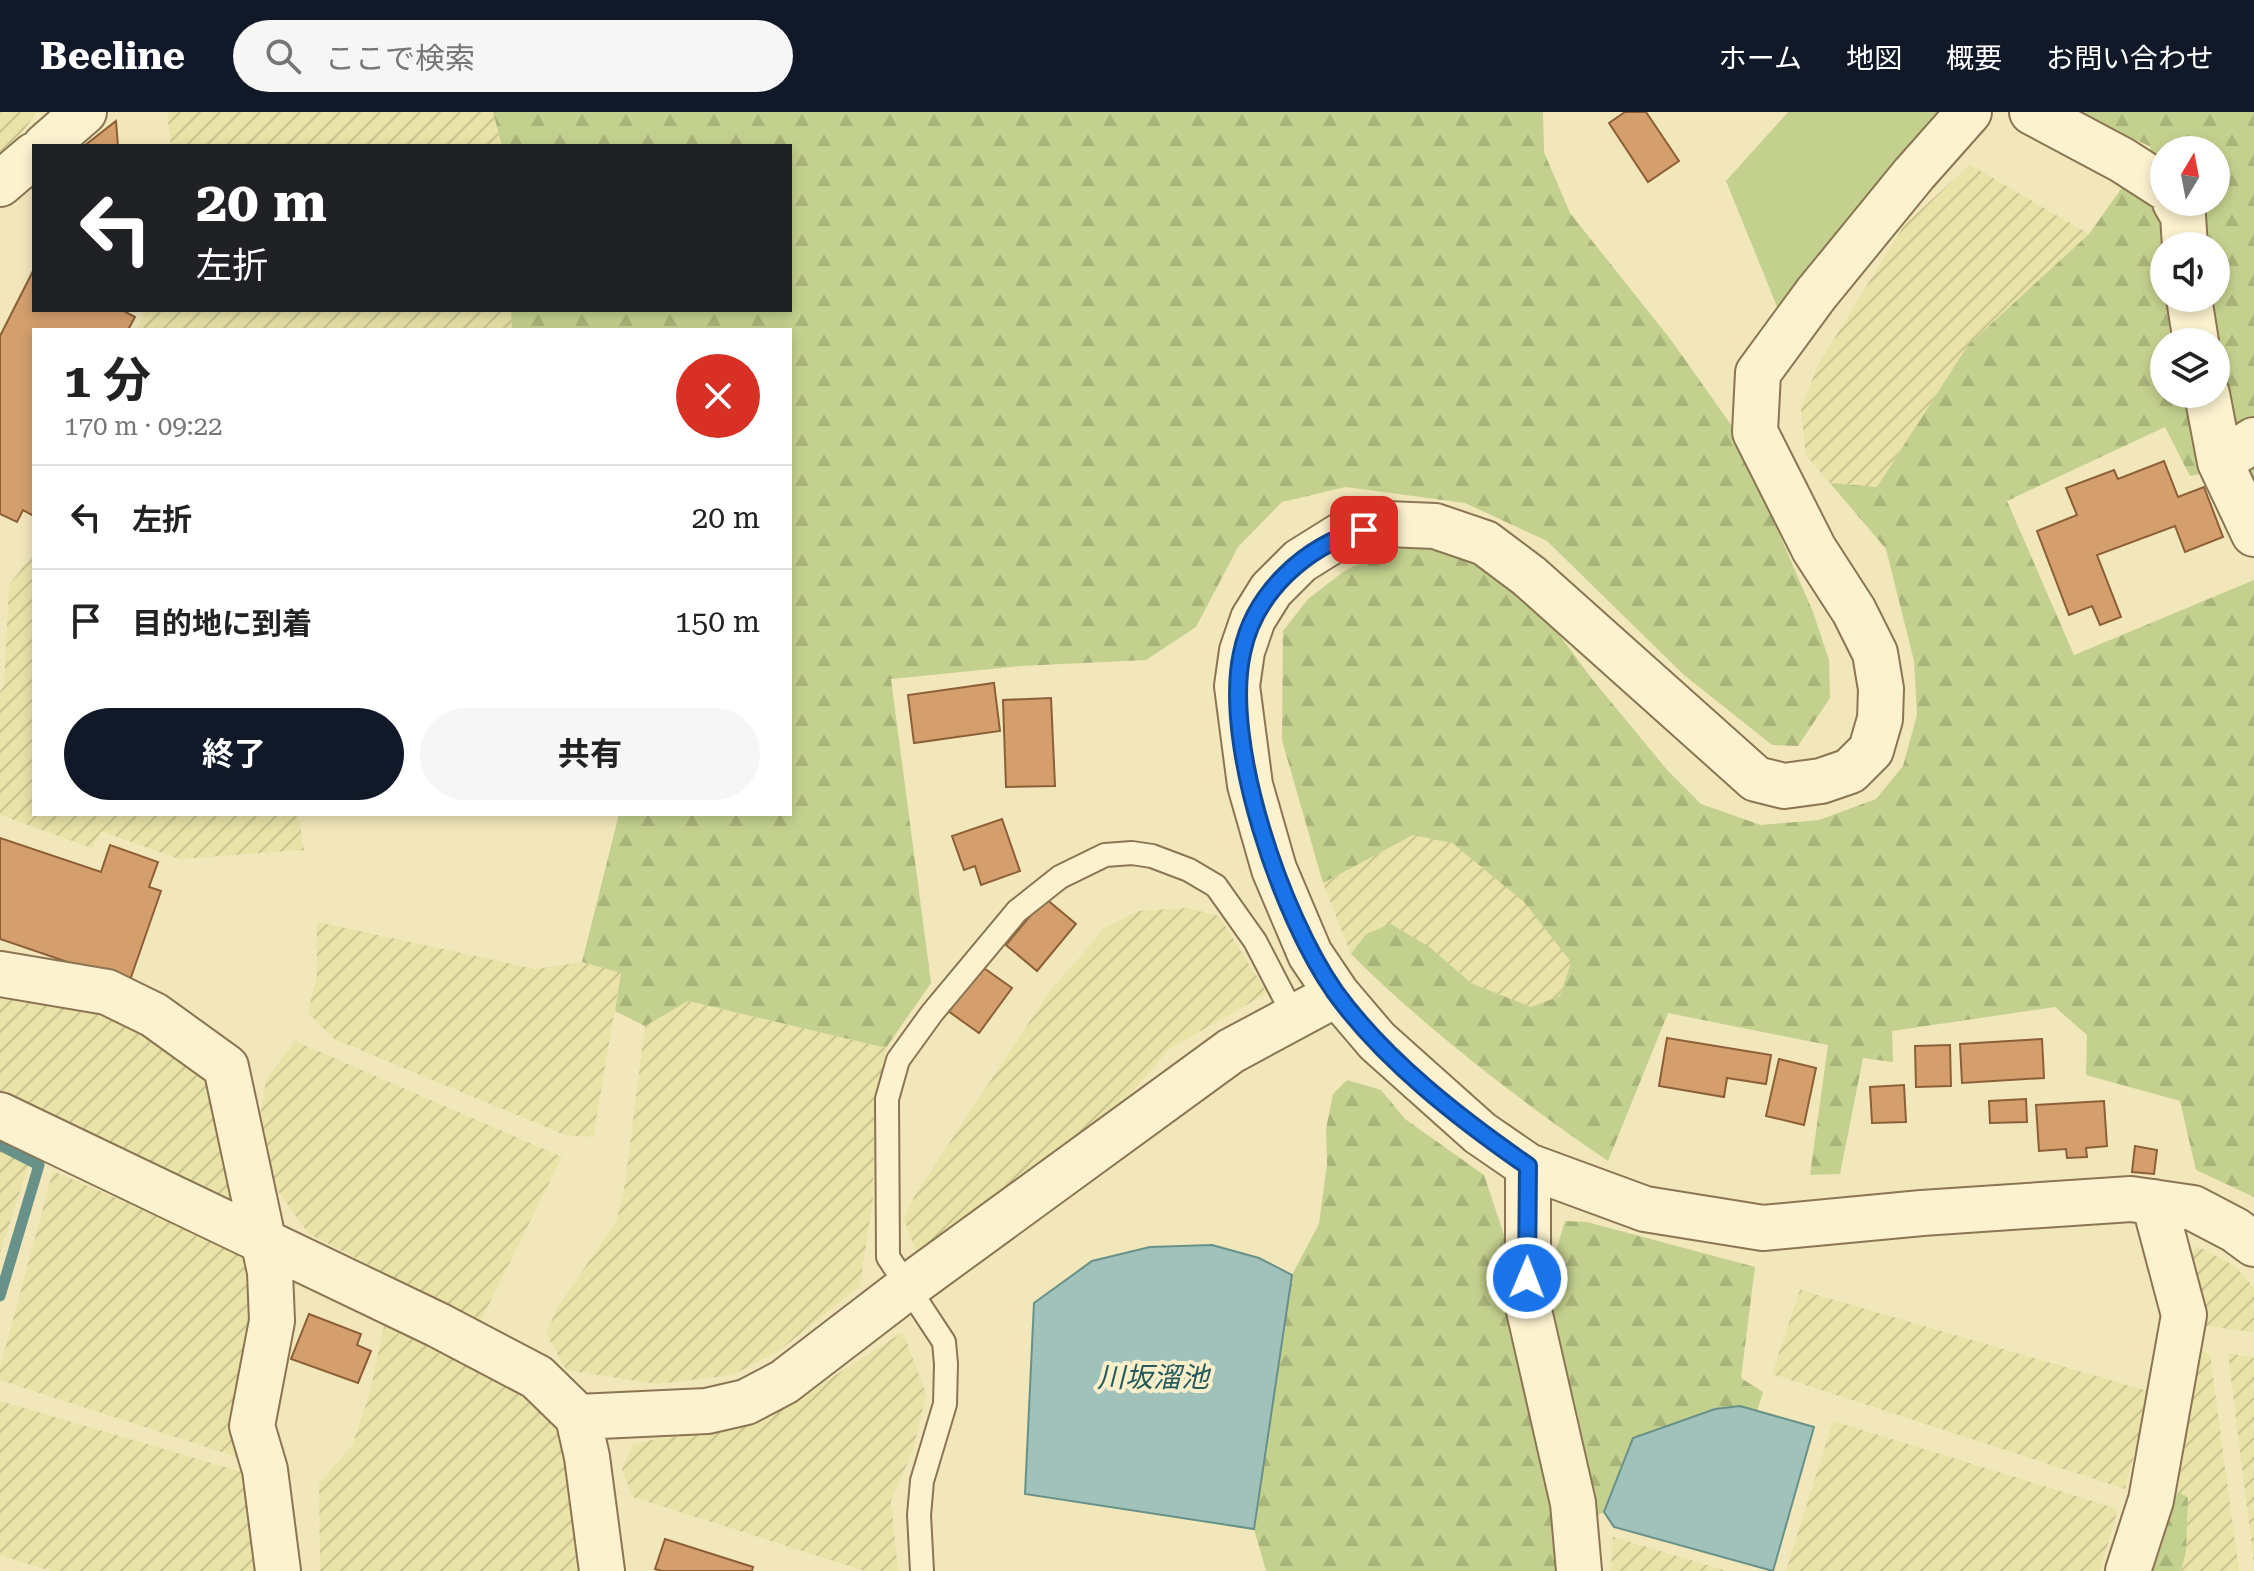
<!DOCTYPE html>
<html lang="ja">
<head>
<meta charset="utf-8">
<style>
	:root { --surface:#fff; --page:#f6f6f6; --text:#222; --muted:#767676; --line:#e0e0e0; --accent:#111827 }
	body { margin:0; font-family:"Roboto Serif","Noto Sans JP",serif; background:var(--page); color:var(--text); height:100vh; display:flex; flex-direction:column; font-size:30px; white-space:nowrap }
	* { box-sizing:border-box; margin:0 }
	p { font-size:26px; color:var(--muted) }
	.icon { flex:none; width:44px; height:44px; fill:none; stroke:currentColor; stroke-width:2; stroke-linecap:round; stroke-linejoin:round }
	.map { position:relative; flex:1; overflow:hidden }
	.side { position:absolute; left:32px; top:216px; width:760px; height:488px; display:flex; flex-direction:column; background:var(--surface); border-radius:0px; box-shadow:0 4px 12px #0003 }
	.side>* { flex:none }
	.top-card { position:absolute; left:32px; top:32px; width:760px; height:168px; border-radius:0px; box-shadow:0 4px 12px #0003; background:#202124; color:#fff; overflow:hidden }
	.needle { width:52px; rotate:10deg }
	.buttons { position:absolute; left:2150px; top:24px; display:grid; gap:16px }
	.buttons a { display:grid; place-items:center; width:80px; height:80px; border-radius:50%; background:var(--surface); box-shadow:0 4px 12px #0003; font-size:40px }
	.pin { position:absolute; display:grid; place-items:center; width:68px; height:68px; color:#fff; margin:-34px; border-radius:16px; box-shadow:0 4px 12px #0006 }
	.me { position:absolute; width:88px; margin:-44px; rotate:1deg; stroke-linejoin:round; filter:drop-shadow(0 0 6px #0008) }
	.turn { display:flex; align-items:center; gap:28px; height:168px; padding:0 32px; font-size:36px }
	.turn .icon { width:104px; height:104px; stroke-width:2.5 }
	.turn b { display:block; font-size:56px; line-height:68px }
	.round { display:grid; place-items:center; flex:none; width:84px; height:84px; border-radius:42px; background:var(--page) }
	.head { display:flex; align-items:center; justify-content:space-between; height:136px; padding:0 32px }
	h1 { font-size:48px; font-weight:700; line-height:60px }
	.button { display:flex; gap:16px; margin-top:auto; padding:16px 32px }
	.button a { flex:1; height:92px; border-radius:48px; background:var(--accent); color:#fff; font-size:32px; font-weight:700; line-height:92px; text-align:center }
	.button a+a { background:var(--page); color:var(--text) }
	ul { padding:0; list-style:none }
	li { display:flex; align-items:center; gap:24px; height:104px; padding:0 32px; border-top:2px solid var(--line) }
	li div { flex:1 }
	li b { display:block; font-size:30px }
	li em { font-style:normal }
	header { display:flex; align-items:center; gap:48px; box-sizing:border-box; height:112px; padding:0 40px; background:var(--accent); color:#fff }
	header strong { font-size:38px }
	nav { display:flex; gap:44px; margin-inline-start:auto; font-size:28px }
	.search { width:560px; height:72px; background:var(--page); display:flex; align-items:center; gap:20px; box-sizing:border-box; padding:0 28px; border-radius:44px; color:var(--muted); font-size:30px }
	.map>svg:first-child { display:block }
	.farmland { fill:url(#farmland-furrows) }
	.forest { fill:url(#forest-firs); fill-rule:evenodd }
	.garden { fill:#c4d18e }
	.water { fill:#a0c2bb; stroke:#679189; stroke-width:2 }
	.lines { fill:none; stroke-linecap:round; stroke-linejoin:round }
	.stream { stroke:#679189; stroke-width:11 }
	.building { fill:#d49f6d; stroke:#8d5f37; stroke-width:2 }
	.lane-casing { stroke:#8b7553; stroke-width:26 }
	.street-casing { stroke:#8b7553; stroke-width:48 }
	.lane { stroke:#fcf2cf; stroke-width:22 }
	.street { stroke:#fcf2cf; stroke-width:44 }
	.route-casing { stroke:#114b97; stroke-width:20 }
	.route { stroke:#1a73e8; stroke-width:14 }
	.labels { text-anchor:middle; stroke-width:8; stroke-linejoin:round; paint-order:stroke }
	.water-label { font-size:28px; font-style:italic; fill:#275a5a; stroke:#f9efcb }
</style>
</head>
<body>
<header>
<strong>Beeline</strong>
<div class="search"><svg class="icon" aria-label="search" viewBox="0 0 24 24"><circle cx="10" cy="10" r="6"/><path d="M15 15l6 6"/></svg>ここで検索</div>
<nav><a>ホーム</a><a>地図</a><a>概要</a><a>お問い合わせ</a></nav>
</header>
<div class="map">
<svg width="2254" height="1459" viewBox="0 0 2254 1459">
	<defs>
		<pattern id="farmland-furrows" width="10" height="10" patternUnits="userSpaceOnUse" patternTransform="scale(2)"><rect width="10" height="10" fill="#e9e3a8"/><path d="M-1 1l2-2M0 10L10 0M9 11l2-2" fill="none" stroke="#c9c390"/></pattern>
		<pattern id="forest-firs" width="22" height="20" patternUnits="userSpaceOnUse" patternTransform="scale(2)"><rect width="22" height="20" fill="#c4d18e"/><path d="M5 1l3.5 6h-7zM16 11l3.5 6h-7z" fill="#a9b47a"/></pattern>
	</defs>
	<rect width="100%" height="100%" fill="#f2e6bb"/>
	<path class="farmland" d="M0 0H37L0 50Z
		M167 0H493L502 34H171Z
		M1970 53 2089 122 1968 233 1877 375 1830 371 1806 343 1801 297 1818 253 1905 112Z
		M144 198H511L512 218H137Z
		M34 441V702H298L304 738 179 747 101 719 92 736 0 703V580L4 573 9 473Z
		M1413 723 1452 731 1524 790 1572 850 1560 884 1531 895 1471 871 1431 836 1366 822 1351 842 1323 771Z
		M1187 796 1219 804 1267 881 1169 937 1113 1002 917 1142 904 1107 915 1083 1050 879 1105 816 1138 799Z
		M317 810 535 857 582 850 621 861 593 1025 565 1023 334 927 308 901 317 863Z
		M0 875 93 891 210 960 241 1100 0 985Z
		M687 889 886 936 874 1015 873 1086 860 1174 780 1238 733 1263 657 1272 566 1258 546 1221 558 1195 617 1108 625 1072 645 914Z
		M295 929 562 1045 480 1210 309 1122 272 1071 260 1005 266 968Z
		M0 1035 30 1049 0 1141Z
		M53 1059 200 1122 233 1139 246 1149 255 1213 240 1346 0 1268V1256Z
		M2197 1134 2235 1154 2254 1176V1220L2206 1214 2187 1147Z
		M1800 1178 2151 1280 2125 1377 1772 1262Z
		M384 1214 500 1270 533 1289 551 1305 565 1329 580 1459H320L319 1371 352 1334 369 1284Z
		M903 1220 926 1282 913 1338 891 1389 898 1459H865L633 1385 622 1357 633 1333 660 1326 718 1321 762 1310Z
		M2198 1236 2210 1243 2239 1459H2181L2186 1439 2188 1386 2178 1379Z
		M2228 1241 2254 1246V1453Z
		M0 1289 249 1362 259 1459H51L0 1443Z
		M1833 1309 2118 1397 2100 1459H1786Z
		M1613 1425 1727 1459H1611Z"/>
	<path class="forest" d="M493 0H1543L1544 40 1570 101 1671 228 1734 317 1813 500 1829 548 1830 586 1798 634 1772 633 1684 563 1547 429 1465 391 1346 375 1282 390 1238 435 1196 515 1146 548 1021 554 891 567 931 871 886 936 688 889 645 914 615 899 621 861 582 850 619 702H790V218H512L511 198H790V34H502Z
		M2077 0H2254V402L2239 354 2190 364 2165 315 2007 389 2074 543 2254 468V1085L2196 1058 2180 989 2086 963 2087 923 2055 895 1892 919 1893 950 1863 946 1840 1062 1810 1063 1828 933 1668 901 1608 1049C1520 989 1426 917 1351 842L1366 822 1391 812 1431 836 1471 871 1531 895 1560 884 1571 850 1524 790 1452 731 1413 723 1323 771 1282 628 1283 519 1308 487 1343 460 1383 439 1431 434 1476 445 1552 513 1592 567 1668 659 1701 692 1761 713 1819 708 1876 687 1903 654 1917 603 1914 549 1886 437 1830 371 1877 375 1968 233 2089 122 2151 35ZM2164 38H2216V90H2164ZM2164 134H2216V186H2164ZM2164 230H2216V282H2164Z
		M1347 968 1381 978 1405 1007 1484 1063 1512 1147 1551 1154 1565 1109 1587 1110 1755 1155 1741 1266 1763 1280 1757 1299 1740 1294 1633 1326 1604 1400 1561 1420V1459H1266L1254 1417 1292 1163 1319 1112 1327 1052 1326 1017 1333 982Z
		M2178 1379 2188 1386 2186 1439 2181 1459H2150Z"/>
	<path class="garden" d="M1788 0H1941L1778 197 1726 69Z"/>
	<path class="water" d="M1212 1133 1259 1146 1292 1163 1254 1417 1025 1382 1034 1191 1092 1149 1150 1135Z
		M1740 1294 1814 1315 1773 1459 1614 1415 1604 1400 1633 1326 1715 1297Z"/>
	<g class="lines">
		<path class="stream" d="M0 1033 39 1053 0 1184"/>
	</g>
	<path class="building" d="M1625 0H1646L1679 49 1648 70 1609 11Z
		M116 9 118 34H84Z
		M34 157V198H122L135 205 128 218H34V404L23 398 17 410 0 402V224Z
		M2164 349 2178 385 2204 375 2223 425 2185 440 2175 414 2097 443 2121 505 2100 513 2092 494 2069 503 2037 419 2077 403 2066 376 2114 358 2118 367Z
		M994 571 1000 619 914 631 908 583Z
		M1051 586 1055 674 1006 675 1003 588Z
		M1002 707 1020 759 981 773 975 754 964 758 952 724Z
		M0 726 101 760 110 733 158 750 149 775 161 779 129 871 0 827Z
		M1045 786 1076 812 1037 859 1006 833Z
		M981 854 1012 876 979 921 948 899Z
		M1667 926 1771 943 1766 972 1727 966 1724 985 1659 974Z
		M2042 927 2044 966 1962 971 1960 932Z
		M1950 933 1951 974 1916 975 1915 934Z
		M1779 947 1816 956 1804 1013 1766 1004Z
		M1904 973 1906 1010 1872 1011 1870 975Z
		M2026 987 2027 1010 1990 1011 1989 989Z
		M2104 989 2107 1034 2086 1036 2087 1045 2067 1046 2066 1037 2039 1039 2036 993Z
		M2135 1034 2157 1038 2154 1062 2132 1060Z
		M309 1202 361 1222 357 1233 371 1239 358 1271 291 1247Z
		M665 1427 753 1455 752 1459H662L655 1457Z"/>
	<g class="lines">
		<g class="lane-casing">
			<path id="lane" d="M922 1459 919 1403 922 1369 945 1292 946 1252 944 1230 888 1145 887 987 898 948 932 901 1017 799 1060 765 1105 743 1132 741 1152 744 1189 758 1216 774 1255 829 1295 906"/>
		</g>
		<g class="street-casing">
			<path id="street" d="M1969 0 1914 62 1816 182 1758 261 1755 320 1814 437 1854 499 1875 541 1881 577 1880 607 1871 638 1850 659 1821 669 1784 674 1756 667 1529 464 1485 431 1435 414 1387 412 1340 424 1300 449 1271 478 1253 507 1242 539 1237 574 1250 673 1274 757 1310 842 1337 882 1377 929 1480 1021 1528 1054 1645 1097 1763 1116 1922 1101 2131 1087 2193 1096 2235 1118 2254 1132
				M2032 0 2122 48 2164 75
				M45 34 84 0
				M0 72 34 43
				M2175 90 2183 104 2185 134
				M2189 186 2196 230
				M2207 282 2220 350 2254 422
				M2220 350 2254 328
				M0 862 107 880 154 903 226 955 270 1160 272 1209 252 1314 265 1358 278 1459
				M0 1003 438 1213 537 1265 578 1305 587 1345 602 1459
				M1528 1054V1194L1573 1391 1579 1459
				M578 1305 707 1299 746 1290 784 1270 909 1174 1231 939 1337 882
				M2128 1459 2151 1388 2184 1203 2154 1090"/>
		</g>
		<use href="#lane" class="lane"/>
		<use href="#street" class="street"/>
	</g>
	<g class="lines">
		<g class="route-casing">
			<path id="route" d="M1364 418C1306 433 1254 481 1242 541 1222 632 1282 805 1335 880 1384 948 1460 1007 1528 1054L1527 1166"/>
		</g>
		<use href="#route" class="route"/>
	</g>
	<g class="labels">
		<g class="water-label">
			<text x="1153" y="1275">川坂溜池</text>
		</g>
	</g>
</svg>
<div class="buttons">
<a><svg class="needle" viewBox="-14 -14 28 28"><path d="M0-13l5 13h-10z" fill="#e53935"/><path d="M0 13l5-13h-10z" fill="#767676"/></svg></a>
<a><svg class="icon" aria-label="sound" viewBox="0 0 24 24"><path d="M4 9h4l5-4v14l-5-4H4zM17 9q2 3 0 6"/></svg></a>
<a><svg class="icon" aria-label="layers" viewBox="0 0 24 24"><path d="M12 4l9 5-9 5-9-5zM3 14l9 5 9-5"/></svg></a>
</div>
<div class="pin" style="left:1364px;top:418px;background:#d93025"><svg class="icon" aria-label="arrive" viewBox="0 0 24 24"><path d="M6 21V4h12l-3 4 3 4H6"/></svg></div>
<svg class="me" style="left:1527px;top:1166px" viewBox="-20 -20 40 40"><circle r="17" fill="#1a73e8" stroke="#fff" stroke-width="3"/><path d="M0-11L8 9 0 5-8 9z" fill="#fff"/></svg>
<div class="top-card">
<div class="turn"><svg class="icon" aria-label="left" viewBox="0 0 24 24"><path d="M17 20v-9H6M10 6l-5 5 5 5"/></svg><div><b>20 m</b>左折</div></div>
</div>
<section class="side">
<div class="head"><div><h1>1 分</h1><p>170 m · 09:22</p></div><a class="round" style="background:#d93025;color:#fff"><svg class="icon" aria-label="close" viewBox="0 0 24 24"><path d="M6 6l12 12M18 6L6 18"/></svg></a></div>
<ul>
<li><svg class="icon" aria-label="left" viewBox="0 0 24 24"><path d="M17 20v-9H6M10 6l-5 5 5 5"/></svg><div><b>左折</b></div><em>20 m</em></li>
<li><svg class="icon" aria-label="arrive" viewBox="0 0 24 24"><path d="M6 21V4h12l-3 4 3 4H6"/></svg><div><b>目的地に到着</b></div><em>150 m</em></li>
</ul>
<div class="button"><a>終了</a><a>共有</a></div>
</section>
</div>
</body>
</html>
